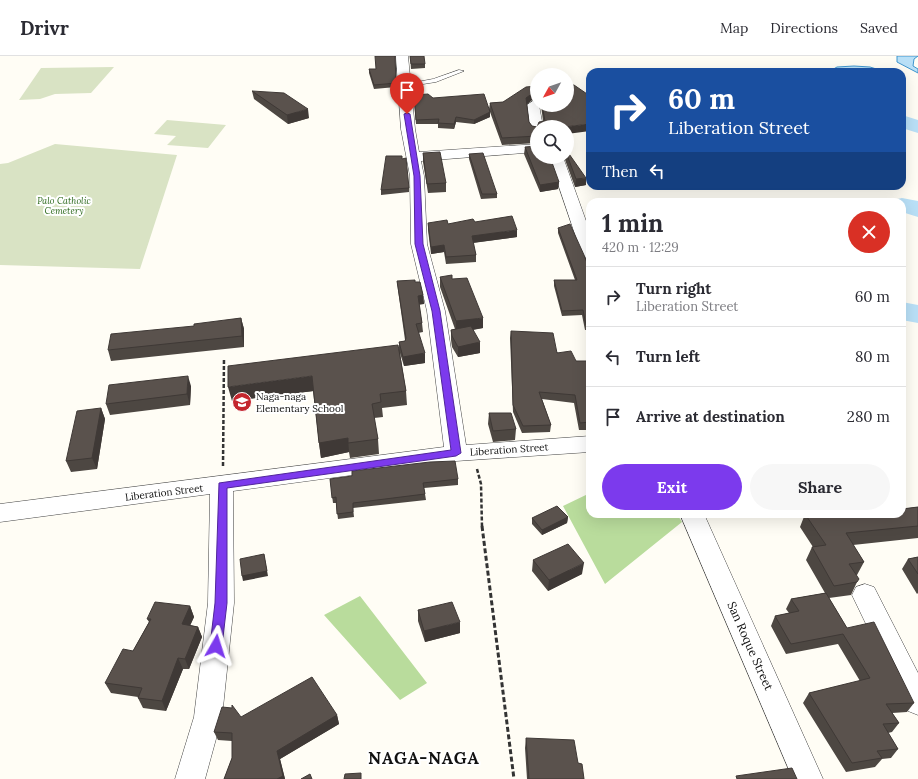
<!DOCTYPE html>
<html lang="en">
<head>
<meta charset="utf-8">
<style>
	:root { --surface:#fff; --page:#f7f7f7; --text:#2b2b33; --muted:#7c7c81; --line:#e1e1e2; --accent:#7c3aed }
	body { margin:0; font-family:Lora,serif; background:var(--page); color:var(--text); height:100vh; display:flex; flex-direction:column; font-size:15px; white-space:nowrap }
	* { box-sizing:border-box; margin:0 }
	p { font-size:13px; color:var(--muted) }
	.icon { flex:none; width:22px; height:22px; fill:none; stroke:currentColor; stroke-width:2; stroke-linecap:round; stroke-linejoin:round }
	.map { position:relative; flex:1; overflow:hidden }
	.sheet { position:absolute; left:586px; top:142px; width:320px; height:320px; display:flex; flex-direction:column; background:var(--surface); border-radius:12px; box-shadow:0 4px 16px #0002 }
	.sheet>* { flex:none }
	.guide { position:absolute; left:586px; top:12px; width:320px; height:122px; border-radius:12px; box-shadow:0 4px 16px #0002; background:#1a4fa0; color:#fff; overflow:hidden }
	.needle { width:26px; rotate:230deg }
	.buttons { position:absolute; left:530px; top:12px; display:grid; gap:8px }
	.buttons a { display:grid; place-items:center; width:44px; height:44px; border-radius:50%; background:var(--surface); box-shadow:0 4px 16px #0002; font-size:20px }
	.pin { position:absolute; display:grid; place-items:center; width:34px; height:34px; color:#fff; margin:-41px -17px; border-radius:50% 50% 50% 0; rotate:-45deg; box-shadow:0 0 4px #0007 }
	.pin .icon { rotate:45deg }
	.me { position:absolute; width:44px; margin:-22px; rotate:6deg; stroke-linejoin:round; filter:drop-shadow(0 0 3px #0008) }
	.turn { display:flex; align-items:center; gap:14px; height:84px; padding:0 16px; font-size:18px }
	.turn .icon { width:52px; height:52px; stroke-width:2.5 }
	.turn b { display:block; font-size:28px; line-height:34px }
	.then { display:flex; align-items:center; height:38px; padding:0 16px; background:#0003; gap:8px; font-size:15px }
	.round { display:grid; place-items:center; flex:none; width:42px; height:42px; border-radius:21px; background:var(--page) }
	.overview { display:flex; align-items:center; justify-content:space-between; height:68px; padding:0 16px }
	h1 { font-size:24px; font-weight:800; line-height:30px }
	.button { display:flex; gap:8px; margin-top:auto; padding:8px 16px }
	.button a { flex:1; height:46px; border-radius:24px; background:var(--accent); color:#fff; font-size:16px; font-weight:800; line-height:46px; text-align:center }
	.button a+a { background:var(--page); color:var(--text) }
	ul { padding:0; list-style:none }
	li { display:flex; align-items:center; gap:12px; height:60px; padding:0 16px; border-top:1px solid var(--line) }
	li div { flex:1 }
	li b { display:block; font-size:15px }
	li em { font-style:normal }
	header { display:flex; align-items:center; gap:24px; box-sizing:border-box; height:56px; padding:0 20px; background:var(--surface); border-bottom:1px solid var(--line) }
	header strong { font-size:19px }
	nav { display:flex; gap:22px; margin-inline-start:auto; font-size:14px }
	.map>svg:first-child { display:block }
	.forest { fill:#b9dc9c }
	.cemetery { fill:#d9e3c4 }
	.water { fill:#b9e0f7; stroke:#3f96cf }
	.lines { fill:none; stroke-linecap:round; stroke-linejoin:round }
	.river { fill:#b9e0f7; fill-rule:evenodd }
	.lane-casing { stroke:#444; stroke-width:1 }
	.street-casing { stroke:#444; stroke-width:1 }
	.path-far1 { stroke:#333; stroke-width:2.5; stroke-dasharray:4 2; stroke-linecap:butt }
	.path { stroke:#333; stroke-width:3; stroke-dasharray:5 2.5; stroke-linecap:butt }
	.lane { fill:#fff; fill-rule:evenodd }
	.street { fill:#fff; fill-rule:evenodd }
	.wall { fill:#4d4742 }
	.shaded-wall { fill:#3f3936 }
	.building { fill:#5a524d; stroke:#3f3936 }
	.route { fill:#7c3aed; stroke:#51269a }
	.labels { text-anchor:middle; stroke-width:4; stroke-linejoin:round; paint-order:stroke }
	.far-park-label { font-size:9px; font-style:italic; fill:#2f6b1f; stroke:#fff }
	.poi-label { font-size:10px; fill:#111; stroke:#fff; text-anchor:start }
	.street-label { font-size:10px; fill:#111; stroke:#fff }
	.near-street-label { font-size:12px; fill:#111; stroke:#fff }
	.near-district-label { font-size:17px; font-weight:bold; letter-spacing:1px; fill:#111; stroke:#fff }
</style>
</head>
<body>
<header>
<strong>Drivr</strong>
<nav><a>Map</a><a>Directions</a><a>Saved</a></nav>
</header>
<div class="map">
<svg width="918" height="723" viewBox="0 0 918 723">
	<rect width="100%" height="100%" fill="#fffdf5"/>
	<path class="forest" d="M590 437V458H677L682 466 605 528 563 450Z
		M360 540 427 627 400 644 324 559Z"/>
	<path class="cemetery" d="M114 11 91 37 55 38 40 43 19 44 41 12Z
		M167 64 226 69 208 92 167 89 176 80 154 78Z
		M55 88 177 99 140 213 0 209V108L8 107Z"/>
	<path class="water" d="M897 0H918L914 3 913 10 918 13V17L897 6Z
		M854 10 870 11 886 16 830 15 837 11Z"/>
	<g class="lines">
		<path class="river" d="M902 59 918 64V77L902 72Z
			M902 142 918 145V161L902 156V146H892L893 144Z
			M902 246 918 249V267L902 264Z"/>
		<g class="lane-casing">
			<path id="lane" d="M459 14 464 15 436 26 404 31 401 29 433 23Z"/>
		</g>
		<g class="street-casing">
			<path id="street" d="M396 0H408L415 73 419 96 537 88V96L421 105 424 120 427 188 445 255 466 389 590 380V396L456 405 233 435 234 547 222 661 205 723H175L194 661 208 547 210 438 0 466V448L444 391 427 255 411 188 410 120 401 73Z
				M533 45 539 49 543 71H537V76L532 75 530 72 527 49Z
				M549 101H563L590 176V204L584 203 582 199Z
				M680 458H704L823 723H793Z
				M865 528 874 531 918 617V659L908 655 852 539 856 531Z"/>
		</g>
		<path class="path-far1" d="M223 410 224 302
			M477 413 481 428 482 471"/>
		<path class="path" d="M482 470 514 723"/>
		<use href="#lane" class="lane"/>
		<use href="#street" class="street"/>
	</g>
	<path class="wall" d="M395 0 396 31 374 33 369 17V13H376Z
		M410 0 425 8V12L411 13Z
		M537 30V47L532 44 527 48 529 66 532 70 537 71 543 65 541 49H567L590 40 537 71V87L502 89 490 56V61L474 68 456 66 454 73 438 72V68H416L414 44 433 42 489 53 490 47 503 46Z
		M252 35 309 62 288 68 254 43Z
		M525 91 559 126 558 133 540 136 524 98Z
		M567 95 586 129 575 131 564 101H567Z
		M423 97 446 127V136L428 137 423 106Z
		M469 98 497 138V142L481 143 469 103Z
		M402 103 409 132V136L381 139V134Z
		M475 166 517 181 473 187 476 199V206L446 208 444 196 431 198 428 174V167L448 168Z
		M558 172 586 202V200L590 199V210L587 207 590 215V274H585L582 259 562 260 554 230V224H575L558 177Z
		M440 221 452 223 483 272 473 274 480 297 458 301 452 291 451 284V274L455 273 440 231Z
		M397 225 415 226 423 239 424 248H419L422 267 423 276 418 277 425 307 404 310 400 297 406 335 407 349 382 352 383 361 374 362 378 383 379 398 350 402 349 396 321 402 319 387 313 335 232 345 399 293V286L405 285V284L398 234Z
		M241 262 244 273V291L111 305 108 294 194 270Z
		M511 275 576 305H590V374H579L574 347 542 343 551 369 550 376 522 377 513 356 510 282Z
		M191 330 190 349 110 359 106 348Z
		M101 352 105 363 97 413 71 416 66 405Z
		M489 357 516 373 515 384 493 386 488 368Z
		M330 423H458V429L424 432 426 444 353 452 354 461 338 463 336 447H333Z
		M918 451V482L853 489 864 506 857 519H856L857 526 851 539 829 542 847 572 914 647 907 656 892 657 899 667 892 676 888 677 898 693 891 702 882 703 875 711 846 716 803 647 809 637 860 625 838 588 786 598 771 570 775 560 789 557 786 553 791 543 825 537 806 504 812 491H813L800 471 805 458 843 459Z
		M568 461 567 467 542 479 532 468V462Z
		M918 501V537L917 538 902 513 908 503Z
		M533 504 582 518 548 535 532 515Z
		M190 550 194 561 190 569 198 571 202 581 189 613H183L166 655 143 652 138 642V641L111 637 105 627 133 595 149 566 147 563Z
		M418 554 460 577 425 586 418 565Z
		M337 659 339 668 280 703 285 723H224L232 702V685L218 684 214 676 241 661Z
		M526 682 578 707 584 723H527L525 692Z"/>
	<path class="shaded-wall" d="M533 37 532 44 526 49V42Z
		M308 53 309 62 288 68 287 59Z
		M490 56V61L474 68V64Z
		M456 61V66L454 73V68Z
		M590 68V75L567 78V71H564Z
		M586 122V129L575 131 576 123Z
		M559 126 558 133 540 136V129Z
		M517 174V181L471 187 472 180Z
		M444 189V196L431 198V191Z
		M423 239 424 248 418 249V240Z
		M241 262 244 273V291L242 280Z
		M483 262V272L456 276V265Z
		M480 286V297L458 301V291Z
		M425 297V307L404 310 403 301Z
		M188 320 191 330 190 349 187 338Z
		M312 320 314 335 232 345 228 331Z
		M101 352 105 363 97 413 92 402Z
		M348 382 349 396 321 402 319 387Z
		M568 461 567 467 542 479V474Z
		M264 498 268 520 243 525 242 520Z
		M584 507 582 518 548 535 549 524Z
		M190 550 194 561 186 579 182 568Z
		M460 566V577L425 586 424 575Z
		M198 571 202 581 189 613 185 603Z
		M178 602 183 613 166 655 162 645Z
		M337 659 339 668 280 703 285 723H277V695Z"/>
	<path class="building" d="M375 0H395L396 27 374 29 369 13H376Z
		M410 0H424L425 8H411Z
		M567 29H574L590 40V68L564 71H537V80L502 82 490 47 503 46 526 31 537 30V40L533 37 526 42 529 66 532 70 537 71 539 66 545 65 542 49H567Z
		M252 35 284 37 308 53 287 59Z
		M428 38 433 42 484 38 490 56 474 64 456 61 454 68 438 67 439 63 416 64 414 39Z
		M537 90V101H550L559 126 540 129 525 91Z
		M567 95 586 122 576 123 567 99Z
		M440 96 446 127 427 128 423 97Z
		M483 97 497 138H482L469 98Z
		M386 100H402V103L406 102 409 132 381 134Z
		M512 160 517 174 472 180 476 199 446 201 444 189 431 191 428 167 447 164 448 168 473 163 475 166Z
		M570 168 584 199 590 215V269H586L583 254 562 255 554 224H577L558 172Z
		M590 199V205L586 200Z
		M452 219V223L467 222 483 262 456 265 440 221Z
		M415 224V226H420L423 239 418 240 422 267 416 268 425 297 403 301 399 286 405 285 406 282 397 225Z
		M241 262 242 280 108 294 111 278 194 270V268Z
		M471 270 480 286 458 291 452 280 451 274Z
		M511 275 553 277 557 297 571 295 576 305H590V366L580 367 575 339 539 336 551 369 523 370 513 349Z
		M398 289 406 335 380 338 381 346 372 348 378 383 348 387V382L319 387 312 320 228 331V310Z
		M188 320 187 338 106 348 109 329Z
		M101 352 92 402 66 405 77 355Z
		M489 357H511L516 373 493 375Z
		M455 405 458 423 423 427 425 438 353 447V456L337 458 336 441 332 442 330 423 352 420V415L430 406Z
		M557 450 568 461 542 474 532 462Z
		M918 451V470L846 477 864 506 849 508 859 523 857 526 834 530 812 491 826 489 805 458H902V453Z
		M568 488 584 507 549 524 533 504Z
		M264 498 267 515 242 520 240 503Z
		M918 501V518L908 503Z
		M826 537 847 572 874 566 914 647 886 648 899 667 883 668 898 693 877 695 882 702 852 707 809 637 870 622 843 578 791 588 775 560 799 555 791 543Z
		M155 546 190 550 182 568 198 571 185 603 178 602 162 645 138 642 142 632 105 627 123 593 133 595 151 563H147Z
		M452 546 460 566 424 575 418 554Z
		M312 621 337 659 277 695 283 720 277 723H224L232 702V677L214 676 222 651 232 652V649L241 661Z
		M526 682 574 684 578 707 582 708 584 723H529Z
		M792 712 797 723H737L736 720Z
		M361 717V723H344L345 718Z
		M310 718 312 723H301Z"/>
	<path class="route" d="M407 57 410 58 420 120 423 188 440 255 461 397 456 400 227 432V547L222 590 220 593 216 595 212 593 210 590 215 547 219 427 451 394 432 255 415 188 414 120 404 58Z"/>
	<defs>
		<g id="school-disc" transform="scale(1)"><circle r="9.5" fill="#c4262e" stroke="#fff"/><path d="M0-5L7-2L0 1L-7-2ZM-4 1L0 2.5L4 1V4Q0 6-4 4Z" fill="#fff"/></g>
	</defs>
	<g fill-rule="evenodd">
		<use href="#school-disc" x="242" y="346"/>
	</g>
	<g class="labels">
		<g class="far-park-label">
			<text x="64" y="148">Palo Catholic<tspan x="64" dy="10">Cemetery</tspan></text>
		</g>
		<g class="poi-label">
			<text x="256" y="344">Naga-naga<tspan x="256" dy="12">Elementary School</tspan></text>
		</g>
		<g class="street-label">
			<text transform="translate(509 393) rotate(-4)" y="4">Liberation Street</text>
			<text transform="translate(164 436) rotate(-7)" y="4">Liberation Street</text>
		</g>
		<g class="near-street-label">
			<text transform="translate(750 590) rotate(66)" y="4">San Roque Street</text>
		</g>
		<g class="near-district-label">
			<text x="424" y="708">NAGA-NAGA</text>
		</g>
	</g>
</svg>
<div class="buttons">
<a><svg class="needle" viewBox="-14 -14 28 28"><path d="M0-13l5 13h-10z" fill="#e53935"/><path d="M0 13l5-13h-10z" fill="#7c7c81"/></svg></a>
<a><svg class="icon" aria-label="search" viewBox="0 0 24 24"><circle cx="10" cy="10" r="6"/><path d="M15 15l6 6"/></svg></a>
</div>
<div class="pin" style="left:407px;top:58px;background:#d93025"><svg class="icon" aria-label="arrive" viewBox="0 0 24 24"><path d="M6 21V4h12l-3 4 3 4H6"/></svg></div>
<svg class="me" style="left:216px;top:590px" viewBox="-20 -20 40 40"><path d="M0-17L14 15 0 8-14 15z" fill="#7c3aed" stroke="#fff" stroke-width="4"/></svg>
<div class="guide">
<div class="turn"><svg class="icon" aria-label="right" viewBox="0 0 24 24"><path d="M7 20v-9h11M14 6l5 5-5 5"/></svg><div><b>60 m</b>Liberation Street</div></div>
<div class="then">Then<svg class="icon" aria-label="left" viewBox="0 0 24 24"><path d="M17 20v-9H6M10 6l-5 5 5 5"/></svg></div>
</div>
<section class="sheet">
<div class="overview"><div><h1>1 min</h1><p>420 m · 12:29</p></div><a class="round" style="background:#d93025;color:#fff"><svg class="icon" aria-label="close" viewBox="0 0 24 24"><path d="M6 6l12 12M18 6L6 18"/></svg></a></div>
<ul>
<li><svg class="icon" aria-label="right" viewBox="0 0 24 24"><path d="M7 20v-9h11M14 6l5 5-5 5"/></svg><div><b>Turn right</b><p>Liberation Street</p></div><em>60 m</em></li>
<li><svg class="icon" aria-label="left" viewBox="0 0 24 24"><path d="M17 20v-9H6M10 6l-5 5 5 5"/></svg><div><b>Turn left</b></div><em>80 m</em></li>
<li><svg class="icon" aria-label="arrive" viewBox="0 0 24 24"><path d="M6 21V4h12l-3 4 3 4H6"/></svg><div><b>Arrive at destination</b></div><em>280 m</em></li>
</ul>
<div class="button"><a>Exit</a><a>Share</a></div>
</section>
</div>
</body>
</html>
